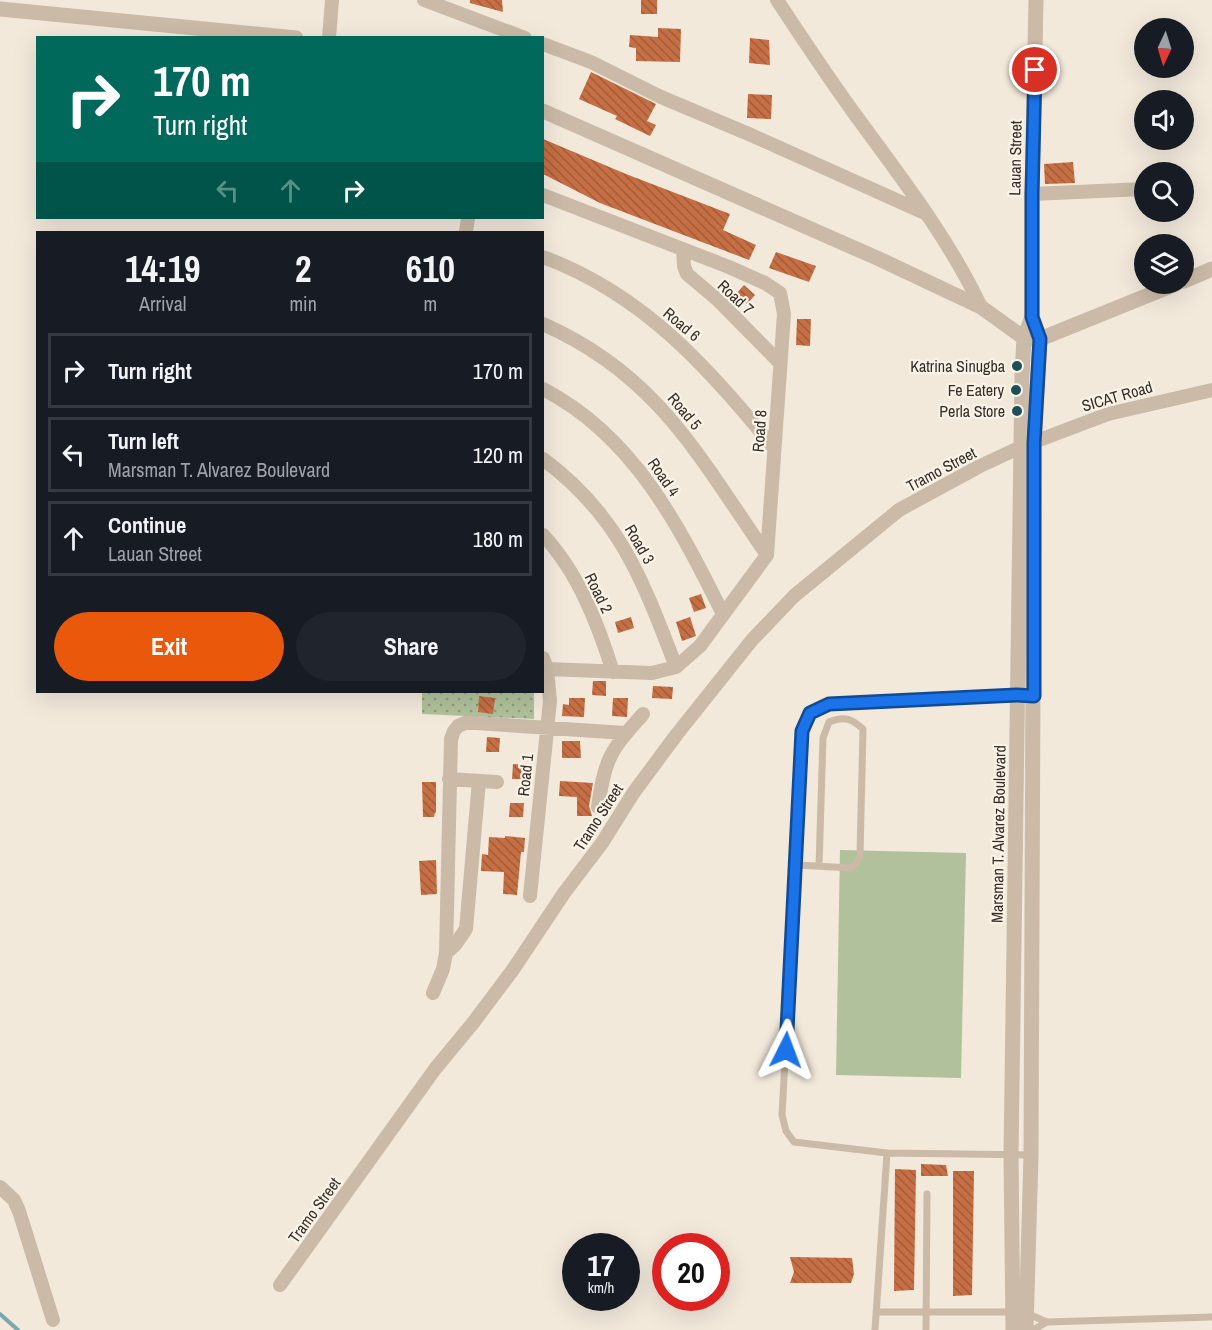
<!DOCTYPE html>
<html lang="en">
<head>
<meta charset="utf-8">
<style>
	:root { --surface:#171b24; --page:#20242c; --text:#f1f3f6; --muted:#9ea1a6; --line:#363941; --accent:#ea580c }
	body { margin:0; font-family:"Archivo Narrow",sans-serif; background:var(--page); color:var(--text); height:100vh; display:flex; flex-direction:column; font-size:22px; white-space:nowrap }
	* { box-sizing:border-box; margin:0 }
	p { font-size:20px; color:var(--muted) }
	.icon { flex:none; width:33px; height:33px; fill:none; stroke:currentColor; stroke-width:2; stroke-linecap:round; stroke-linejoin:round }
	.map { position:relative; flex:1; overflow:hidden }
	.side { position:absolute; left:36px; top:231px; width:508px; height:462px; display:flex; flex-direction:column; background:var(--surface); border-radius:0px; box-shadow:0 6px 24px #0002 }
	.side>* { flex:none }
	.top-card { position:absolute; left:36px; top:36px; width:508px; height:183px; border-radius:0px; box-shadow:0 6px 24px #0002; background:#00695c; color:#fff; overflow:hidden }
	.needle { width:39px; rotate:184deg }
	.buttons { position:absolute; left:1134px; top:18px; display:grid; gap:12px }
	.buttons a { display:grid; place-items:center; width:60px; height:60px; border-radius:50%; background:var(--surface); box-shadow:0 6px 24px #0002; font-size:30px }
	.speed { position:absolute; left:562px; top:1233px; display:flex; gap:12px; font-size:30px; font-weight:700; text-align:center }
	.speed>* { display:grid; place-content:center; width:78px; height:78px; border-radius:50%; background:var(--surface); box-shadow:0 6px 24px #0002; line-height:1 }
	.speed small { font-size:15px; font-weight:400 }
	.speed .limit { border:9px solid #d22; background:#fff; color:#111 }
	.pin { position:absolute; display:grid; place-items:center; width:51px; height:51px; color:#fff; margin:-26px; border:3px solid #fff; border-radius:50%; box-shadow:0 2px 6px #0007 }
	.me { position:absolute; width:66px; margin:-33px; rotate:3deg; stroke-linejoin:round; filter:drop-shadow(0 0 4px #0008) }
	.turn { display:flex; align-items:center; gap:21px; height:126px; padding:0 18px; font-size:27px }
	.turn .icon { width:78px; height:78px; stroke-width:2.5 }
	.turn b { display:block; font-size:42px; line-height:51px }
	.lanes { display:flex; align-items:center; height:57px; padding:0 18px; background:#0003; justify-content:center; gap:30px; direction:ltr }
	.lanes .off { opacity:.35 }
	.eta { display:flex; justify-content:space-evenly; align-items:center; height:102px; text-align:center }
	.eta b { font-size:36px; font-weight:700; line-height:42px }
	.action { display:flex; gap:12px; margin-top:auto; padding:12px 18px }
	.action a { flex:1; height:69px; border-radius:36px; background:var(--accent); color:#fff; font-size:24px; font-weight:700; line-height:69px; text-align:center }
	.action a+a { background:var(--page); color:var(--text) }
	ul { padding:0; list-style:none }
	li { display:flex; align-items:center; gap:18px; height:75px; margin:0 12px 9px; padding:0 6px; border:3px solid var(--line); border-radius:0px }
	li div { flex:1 }
	li b { display:block; font-size:22px }
	li em { font-style:normal }
	.map>svg:first-child { display:block }
	.grass { fill:#b1c19b }
	.park { fill:url(#park-dots) }
	.lines { fill:none; stroke-linecap:round; stroke-linejoin:round }
	.stream { stroke:#7aa8af; stroke-width:4 }
	.building { fill:url(#building-back-hatch) }
	.service { stroke:#cabaa7; stroke-width:7 }
	.minor { stroke:#cabaa7; stroke-width:14 }
	.tertiary { stroke:#cabaa7; stroke-width:15 }
	.route-casing { stroke:#114b97; stroke-width:15 }
	.route { stroke:#1a73e8; stroke-width:10 }
	.poi-dot { fill:#1d4f58; stroke:#f9f3e7; stroke-width:2 }
	.labels { text-anchor:middle; stroke-width:4.5; stroke-linejoin:round; paint-order:stroke }
	.street-label { font-size:16px; fill:#362d27; stroke:#f9f3e7 }
	.poi-label { font-size:16px; fill:#362d27; stroke:#f9f3e7; text-anchor:end }
</style>
</head>
<body>
<div class="map">
<svg width="1212" height="1330" viewBox="0 0 1212 1330">
	<defs>
		<pattern id="park-dots" width="8" height="8" patternUnits="userSpaceOnUse" patternTransform="scale(1.5)"><rect width="8" height="8" fill="#b1c19b"/><path d="M2 2h.1M6 6h.1" fill="none" stroke="#919d7e" stroke-width="1.8" stroke-linecap="round"/></pattern>
		<pattern id="building-back-hatch" width="6" height="6" patternUnits="userSpaceOnUse" patternTransform="scale(1.5)"><rect width="6" height="6" fill="#c66f44"/><path d="M-1 5l2 2M0 0l6 6M5-1l2 2" fill="none" stroke="#a25c39"/></pattern>
	</defs>
	<rect width="100%" height="100%" fill="#f2e9db"/>
	<path class="grass" d="M840 850 966 853 961 1078 836 1075Z"/>
	<path class="park" d="M422 692H534V719L422 714Z"/>
	<g class="lines">
		<path class="stream" d="M0 1314 18 1330"/>
	</g>
	<path class="building" d="M470 0H502L503 12 470 3Z
		M641 0H657V14H641Z
		M658 28 681 29 680 62 636 61V48L629 47 630 35 658 37Z
		M750 38 769 40 770 65 749 63Z
		M591 72 656 104 647 121 656 125 650 136 615 119 617 116 579 99Z
		M748 94 772 95 771 119 747 118Z
		M543 139 626 174 730 214 723 230 756 245 749 260 600 203 543 174Z
		M1073 162 1075 183 1045 184 1044 164Z
		M776 252 816 266 809 282 769 268Z
		M744 285 755 295 747 304 736 294Z
		M797 319H811L810 346 796 345Z
		M701 594 706 608 694 612 689 598Z
		M631 617 634 628 618 633 615 622Z
		M690 617 696 636 682 641 676 622Z
		M593 681H606V696L592 695Z
		M653 686 673 687 672 699 652 698Z
		M479 696 495 698 493 714 478 712Z
		M569 698H585L584 717 562 716 563 704 569 705Z
		M613 698H628L627 717 612 716Z
		M487 737 500 738 499 752H486Z
		M562 741H580L581 758H562Z
		M513 764 529 765 528 779H512Z
		M560 781 593 783 589 806 592 816H577V797L559 796Z
		M422 782H436V813L435 812 434 817H423Z
		M510 803H524L523 817H509Z
		M505 836 525 838 524 852H521L517 895 503 894 504 872 481 871 482 854 488 855 489 837 505 838Z
		M436 860 437 894 421 895 419 861Z
		M921 1164 946 1165 948 1176H921Z
		M895 1169 916 1170 914 1290 894 1291Z
		M953 1171H974L972 1295 953 1296Z
		M790 1257 852 1258 854 1274 851 1283H790L794 1272Z"/>
	<g class="lines">
		<path class="service" d="M797 865 851 868 857 863 860 855 863 729C851 718 844 716 829 722L823 738 819 866
			M887 1153 794 1142 786 1131 782 1115 803 731 810 713 829 704 1019 695
			M876 1312H1012
			M1026 1313 1047 1322 1212 1317
			M875 1330 887 1153 1031 1155
			M926 1330 927 1194
			M1033 1330 1047 1322"/>
		<path class="minor" d="M424 0 525 38
			M777 0C802 38 827 76 854 113 899 175 948 237 981 307
			M329 38 332 0
			M543 44 591 62 661 97 751 135 925 213
			M1032 194 1144 189
			M543 195 729 267 765 283 780 293 784 314 767 555 700 646 676 667 652 673 547 669
			M466 232 468 218
			M683 249 684 266 687 274 719 301 780 363
			M543 257C643 294 709 368 774 448
			M543 324C658 375 699 457 767 555
			M543 389C634 436 679 526 723 614
			M543 459C620 516 643 581 676 667
			M543 535C578 572 598 624 613 672
			M449 779 497 782
			M598 807C605 758 610 751 643 714
			M530 896 550 701 547 669 543 658
			M446 953 455 945 466 929 479 781
			M433 993 443 969 446 953 451 739 454 731 458 726 465 723H476L625 733
			M0 1187 14 1200 19 1211 53 1320
			M280 1285 435 1069 473 1023 512 971 564 893 602 843 634 792 677 734 752 640 794 596 899 510 980 466 1021 447 1108 414 1212 390"/>
		<path class="tertiary" d="M0 9 296 38
			M543 111 877 258 981 307 1024 338
			M1184 281 1212 269
			M1030 339H1040L1176 284
			M1013 1330 1011 1155 1022 375 1024 338 1032 317
			M1026 1330 1031 1155 1034 443 1040 339 1032 317V194L1036 0"/>
	</g>
	<g class="lines">
		<g class="route-casing">
			<path id="route" d="M786 1050 802 731 810 713 829 704 1017 695 1034 696V443L1040 339 1032 317V194L1035 70"/>
		</g>
		<use href="#route" class="route"/>
	</g>
	<g class="poi-dot">
		<circle cx="1017" cy="366" r="6"/>
		<circle cx="1016" cy="390" r="6"/>
		<circle cx="1017" cy="411" r="6"/>
	</g>
	<g class="labels">
		<g class="street-label">
			<text transform="translate(1015 158) rotate(-89)" y="6">Lauan Street</text>
			<text transform="translate(736 297) rotate(43)" y="6">Road 7</text>
			<text transform="translate(682 324) rotate(40)" y="6">Road 6</text>
			<text transform="translate(1117 396) rotate(-16)" y="6">SICAT Road</text>
			<text transform="translate(685 411) rotate(50)" y="6">Road 5</text>
			<text transform="translate(759 431) rotate(-86)" y="6">Road 8</text>
			<text transform="translate(941 469) rotate(-28)" y="6">Tramo Street</text>
			<text transform="translate(664 477) rotate(55)" y="6">Road 4</text>
			<text transform="translate(640 544) rotate(60)" y="6">Road 3</text>
			<text transform="translate(599 593) rotate(64)" y="6">Road 2</text>
			<text transform="translate(525 775) rotate(-84)" y="6">Road 1</text>
			<text transform="translate(598 817) rotate(-57)" y="6">Tramo Street</text>
			<text transform="translate(998 834) rotate(-89)" y="6">Marsman T. Alvarez Boulevard</text>
			<text transform="translate(314 1210) rotate(-54)" y="6">Tramo Street</text>
		</g>
		<g class="poi-label">
			<text x="1005" y="372">Katrina Sinugba</text>
			<text x="1004" y="396">Fe Eatery</text>
			<text x="1005" y="417">Perla Store</text>
		</g>
	</g>
</svg>
<div class="buttons">
<a><svg class="needle" viewBox="-14 -14 28 28"><path d="M0-13l5 13h-10z" fill="#e53935"/><path d="M0 13l5-13h-10z" fill="#9ea1a6"/></svg></a>
<a><svg class="icon" aria-label="sound" viewBox="0 0 24 24"><path d="M4 9h4l5-4v14l-5-4H4zM17 9q2 3 0 6"/></svg></a>
<a><svg class="icon" aria-label="search" viewBox="0 0 24 24"><circle cx="10" cy="10" r="6"/><path d="M15 15l6 6"/></svg></a>
<a><svg class="icon" aria-label="layers" viewBox="0 0 24 24"><path d="M12 4l9 5-9 5-9-5zM3 14l9 5 9-5"/></svg></a>
</div>
<div class="speed"><div>17<small>km/h</small></div><div class="limit">20</div></div>
<div class="pin" style="left:1035px;top:70px;background:#d93025"><svg class="icon" aria-label="arrive" viewBox="0 0 24 24"><path d="M6 21V4h12l-3 4 3 4H6"/></svg></div>
<svg class="me" style="left:786px;top:1050px" viewBox="-20 -20 40 40"><path d="M0-17L14 15 0 8-14 15z" fill="#1a73e8" stroke="#fff" stroke-width="4"/></svg>
<div class="top-card">
<div class="turn"><svg class="icon" aria-label="right" viewBox="0 0 24 24"><path d="M7 20v-9h11M14 6l5 5-5 5"/></svg><div><b>170 m</b>Turn right</div></div>
<div class="lanes"><svg class="icon off" aria-label="left" viewBox="0 0 24 24"><path d="M17 20v-9H6M10 6l-5 5 5 5"/></svg><svg class="icon off" aria-label="ahead" viewBox="0 0 24 24"><path d="M12 20V5M6 11l6-6 6 6"/></svg><svg class="icon" aria-label="right" viewBox="0 0 24 24"><path d="M7 20v-9h11M14 6l5 5-5 5"/></svg></div>
</div>
<section class="side">
<div class="eta">
<div><b>14:19</b><p>Arrival</p></div>
<div><b>2</b><p>min</p></div>
<div><b>610</b><p>m</p></div>
</div>
<ul>
<li><svg class="icon" aria-label="right" viewBox="0 0 24 24"><path d="M7 20v-9h11M14 6l5 5-5 5"/></svg><div><b>Turn right</b></div><em>170 m</em></li>
<li><svg class="icon" aria-label="left" viewBox="0 0 24 24"><path d="M17 20v-9H6M10 6l-5 5 5 5"/></svg><div><b>Turn left</b><p>Marsman T. Alvarez Boulevard</p></div><em>120 m</em></li>
<li><svg class="icon" aria-label="ahead" viewBox="0 0 24 24"><path d="M12 20V5M6 11l6-6 6 6"/></svg><div><b>Continue</b><p>Lauan Street</p></div><em>180 m</em></li>
</ul>
<div class="action"><a>Exit</a><a>Share</a></div>
</section>
</div>
</body>
</html>
